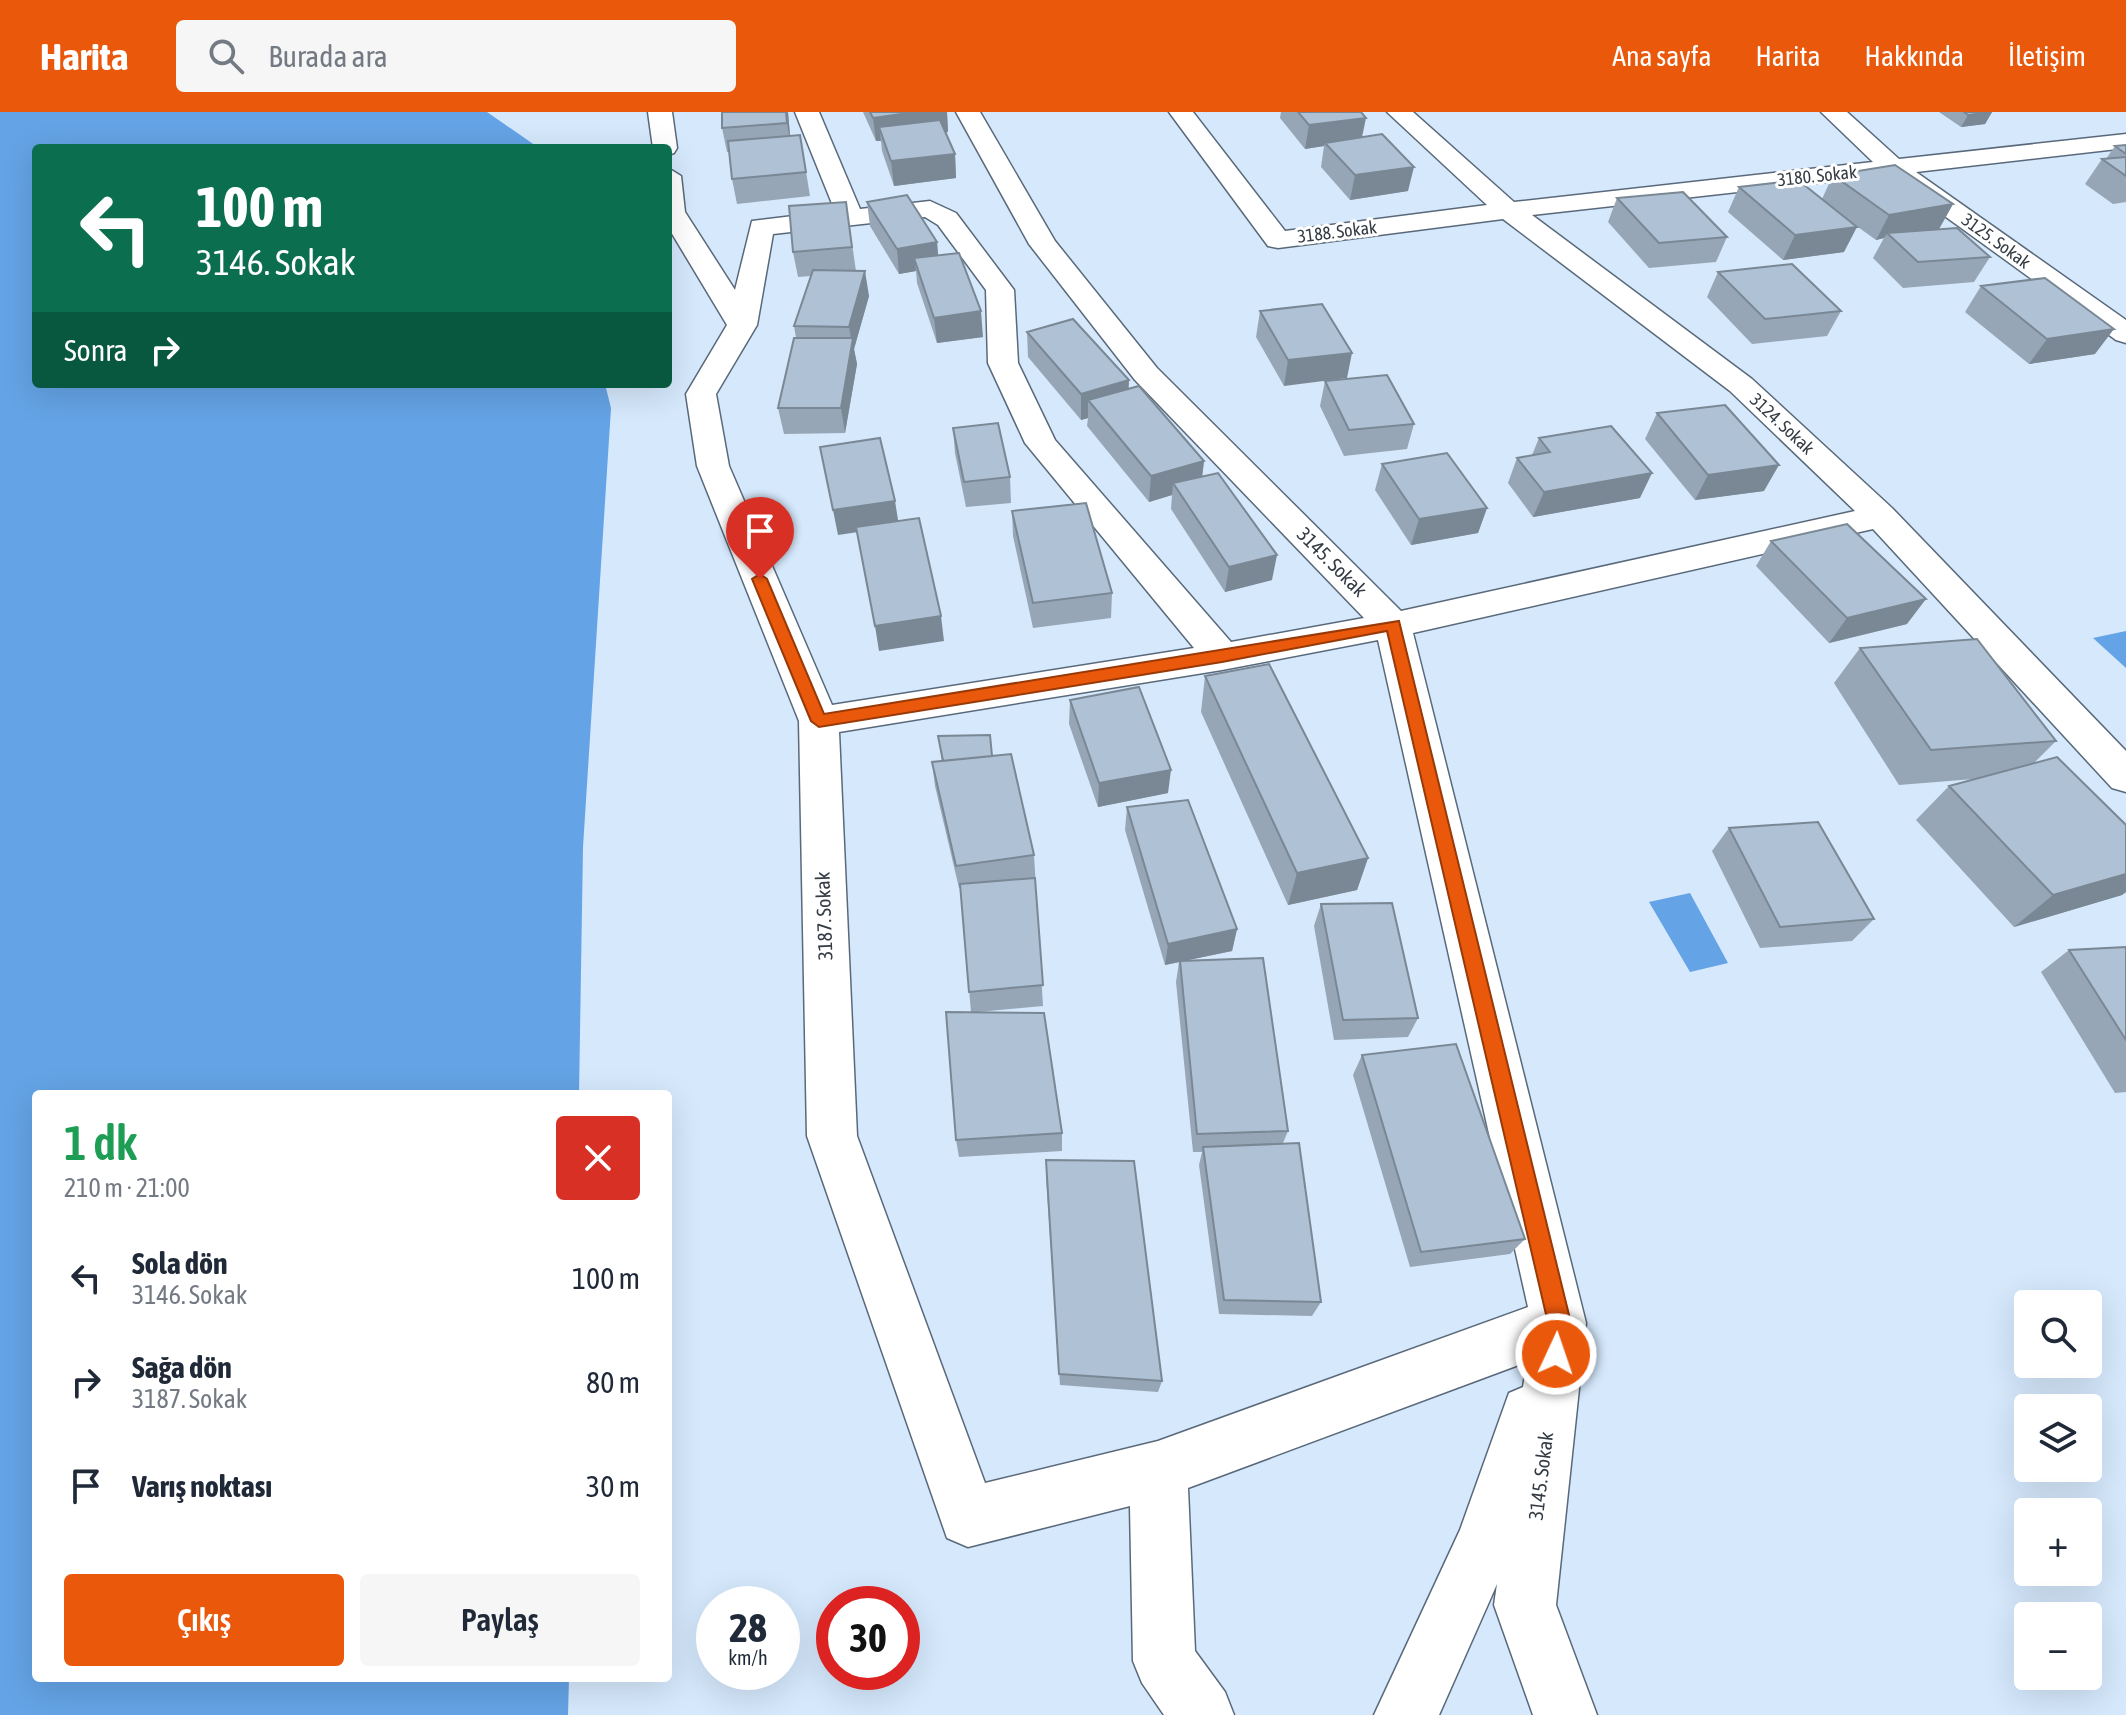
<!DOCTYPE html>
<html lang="tr">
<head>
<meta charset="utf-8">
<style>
	:root { --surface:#fff; --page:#f6f6f7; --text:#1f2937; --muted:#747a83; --accent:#ea580c }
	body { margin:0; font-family:"Asap Condensed",sans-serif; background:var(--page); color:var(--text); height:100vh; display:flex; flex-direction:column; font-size:30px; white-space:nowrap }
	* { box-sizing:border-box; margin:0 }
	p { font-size:26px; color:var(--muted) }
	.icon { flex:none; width:44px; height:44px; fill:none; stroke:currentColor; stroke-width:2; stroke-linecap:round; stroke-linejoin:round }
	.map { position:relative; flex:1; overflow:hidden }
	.drawer { position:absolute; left:32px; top:978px; width:640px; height:592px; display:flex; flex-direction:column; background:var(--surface); border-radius:8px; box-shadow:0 8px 32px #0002 }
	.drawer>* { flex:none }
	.hud { position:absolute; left:32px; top:32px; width:640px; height:244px; border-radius:8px; box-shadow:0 8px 32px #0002; background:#0b6e4f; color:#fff; overflow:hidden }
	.buttons { position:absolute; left:2014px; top:1178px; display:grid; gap:16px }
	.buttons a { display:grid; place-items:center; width:88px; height:88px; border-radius:8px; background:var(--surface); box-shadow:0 8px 32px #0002; font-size:40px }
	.speed { position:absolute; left:696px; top:1474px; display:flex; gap:16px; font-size:40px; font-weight:700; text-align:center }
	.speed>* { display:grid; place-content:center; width:104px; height:104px; border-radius:50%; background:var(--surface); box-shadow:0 8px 32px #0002; line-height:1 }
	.speed small { font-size:20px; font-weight:400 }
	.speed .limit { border:12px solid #d22; background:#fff; color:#111 }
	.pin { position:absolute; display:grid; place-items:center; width:68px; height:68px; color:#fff; margin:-82px -34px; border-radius:50% 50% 50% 0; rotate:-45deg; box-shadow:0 0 8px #0007 }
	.pin .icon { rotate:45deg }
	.me { position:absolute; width:88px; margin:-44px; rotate:3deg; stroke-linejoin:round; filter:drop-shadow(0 0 6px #0008) }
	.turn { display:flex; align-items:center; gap:28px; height:168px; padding:0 32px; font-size:36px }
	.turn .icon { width:104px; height:104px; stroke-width:2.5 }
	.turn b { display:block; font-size:56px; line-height:68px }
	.then { display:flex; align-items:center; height:76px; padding:0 32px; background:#0003; gap:16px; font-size:30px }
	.round { display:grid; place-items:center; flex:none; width:84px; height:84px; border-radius:8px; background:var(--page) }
	.head { display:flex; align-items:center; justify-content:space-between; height:136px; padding:0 32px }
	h1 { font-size:48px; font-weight:600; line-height:60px; color:#1e9e55 }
	.button { display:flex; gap:16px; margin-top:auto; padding:16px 32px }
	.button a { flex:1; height:92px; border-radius:8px; background:var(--accent); color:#fff; font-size:32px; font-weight:600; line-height:92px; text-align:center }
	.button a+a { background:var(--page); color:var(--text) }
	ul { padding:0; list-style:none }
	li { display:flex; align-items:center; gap:24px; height:104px; padding:0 32px }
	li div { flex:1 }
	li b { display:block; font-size:30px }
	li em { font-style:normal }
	header { display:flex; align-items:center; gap:48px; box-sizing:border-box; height:112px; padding:0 40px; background:var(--accent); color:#fff }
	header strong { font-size:38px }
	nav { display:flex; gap:44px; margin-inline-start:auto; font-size:28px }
	.search { width:560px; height:72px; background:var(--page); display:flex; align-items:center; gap:20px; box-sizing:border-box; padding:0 28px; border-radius:8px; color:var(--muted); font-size:30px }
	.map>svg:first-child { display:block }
	.water { fill:#64a3e5 }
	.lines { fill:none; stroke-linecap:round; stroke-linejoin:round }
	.minor-casing { stroke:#59697a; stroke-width:3 }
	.minor { fill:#fff; fill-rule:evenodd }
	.wall { fill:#96a6b6 }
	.shaded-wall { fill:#7a8794 }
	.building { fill:#afc1d4; stroke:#7a8794; stroke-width:2 }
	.route { fill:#ea580c; stroke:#983908; stroke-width:2 }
	.labels { text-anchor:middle; stroke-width:6; stroke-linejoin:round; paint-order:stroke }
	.far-street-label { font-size:18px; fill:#343b43; stroke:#fff }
	.street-label { font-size:20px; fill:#343b43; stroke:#fff }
</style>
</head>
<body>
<header>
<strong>Harita</strong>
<div class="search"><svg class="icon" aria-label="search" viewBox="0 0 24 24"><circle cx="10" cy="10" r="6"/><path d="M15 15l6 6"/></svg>Burada ara</div>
<nav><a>Ana sayfa</a><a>Harita</a><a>Hakkında</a><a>İletişim</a></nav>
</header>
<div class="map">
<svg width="2126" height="1603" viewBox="0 0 2126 1603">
	<rect width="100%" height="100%" fill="#d5e8fc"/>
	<path class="water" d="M0 0H487L539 36H36V272H605L611 296 583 735 579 982H36V1566H569L568 1603H0Z
		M2126 519V556L2093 526Z
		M1690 781 1728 851 1690 860 1649 790Z"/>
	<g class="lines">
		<g class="minor-casing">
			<path id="minor" d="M648 0H672L677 36 674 41 668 43V36H653Z
				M795 0H819L860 97 930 89 956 101 1014 178 1018 251 1055 328 1231 530 1364 506 1135 268 1029 132 956 0H980L1055 129 1157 256 1401 499 1855 399 1730 279 1503 107 1278 136 1268 134 1169 0H1193L1285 119 1487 93 1387 0H1413L1514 90 1873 50 1821 0H1847L1899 47 2126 22V36L1916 60 2126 208V231L2116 228 1888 63 1532 103 1752 267 1892 396 2126 639V680L2112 676 1873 417 1413 521 1586 1211 1556 1493 1597 1603H1533L1494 1493 1497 1472 1439 1603H1374L1460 1418 1509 1281 1523 1275 1527 1250 1188 1376 1195 1539 1225 1580 1234 1603H1164L1142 1571 1133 1549 1130 1394 968 1435 947 1426 807 1024 799 609 697 354 686 282 727 213 668 115V56L681 64 685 100 735 178 752 109 835 99ZM925 105 938 113 986 178 988 251 1025 331 1194 536 832 593 729 354 716 282 757 213 773 122ZM1378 528 1528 1195 1158 1329 985 1371 857 1024 839 620 1222 558Z"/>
		</g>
		<use href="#minor" class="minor"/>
	</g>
	<path class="wall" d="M722 0H788L790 23H800L810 84 737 92 732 67 729 40H727L722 16Z
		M863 0H947L948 20H945L955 42 956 66 894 74 882 39 881 29H876Z
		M1281 0H1361L1362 25 1408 79 1350 88 1321 55 1324 34 1305 37 1280 6Z
		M1939 0H1992L1985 12 1961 15Z
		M2126 33V90L2113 92 2085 72 2102 47H2106L2115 34Z
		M1833 63 1953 92 1939 117 1930 118 1990 145 1974 170 1903 176 1873 146 1884 126 1876 128 1840 102 1844 140 1783 148 1728 100 1739 75 1822 87Z
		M1617 86 1727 125 1716 150 1649 156 1608 110Z
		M846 90 856 159 869 184 854 237 857 252 845 321 784 322 778 296 796 226 794 214 811 164 798 165 793 140Z
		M867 90 937 130 938 143 983 225 937 231 917 171 916 159 899 162 870 114Z
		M1718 160 1841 199 1827 224 1752 232 1707 185Z
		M1981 174 2095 242 2029 252 1965 200Z
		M1260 199 1352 241 1284 274 1256 225Z
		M1027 220 1129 277 1204 349 1202 365 1272 468 1225 480 1171 397 1172 383 1149 390 1087 314 1088 306 1081 308 1028 245Z
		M1325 269 1414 312 1407 337 1344 344 1320 294Z
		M1657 301 1764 379 1695 388 1645 327Z
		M953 316 1010 365 1011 391 966 395 955 341Z
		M1539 326 1640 386 1533 405 1508 371 1517 346 1532 343Z
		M1382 352 1487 396 1478 421 1411 433 1375 378Z
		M1012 399 1112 481 1111 506 1033 516 1013 424Z
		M1771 429 1907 512 1829 531 1756 454Z
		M1860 536 2056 629 2033 652 2126 713V780L2122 783 2014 815 1916 708 1949 674 1974 667 1899 673 1834 571Z
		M1205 564 1368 746 1357 778 1288 793 1201 600Z
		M1070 588 1168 681 1098 695 1069 612Z
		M938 624 992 644 1034 743 1043 894 978 900 1062 1021V1039L959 1045 956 1028 971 900 960 776H959L935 674 932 650 942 649Z
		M1127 695 1237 817 1232 839 1187 848 1288 1019 1283 1031 1321 1190 1312 1204 1219 1202 1199 1053 1202 1040H1193L1176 870 1179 850 1165 853 1125 718Z
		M1729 716 1874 807 1852 829 1760 836 1712 739Z
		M1321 792 1418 906 1408 925 1334 928 1314 814Z
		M2126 835V980L2115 981 2041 860 2069 838Z
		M1362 943 1525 1127 1510 1142 1410 1155 1353 963Z
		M1046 1065 1162 1269 1158 1280 1060 1273Z"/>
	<path class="shaded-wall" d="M786 0H788L791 35 787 11Z
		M915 0H947L948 20 884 28 879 15 881 29H876L873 6Z
		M1992 0 1985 12 1961 15 1968 3Z
		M1366 6 1361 30 1325 31 1324 34 1305 37 1309 13Z
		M955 42 956 66 894 74 891 49Z
		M1414 55 1408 79 1350 88 1355 63Z
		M1953 92 1939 117 1891 125 1887 121 1884 126 1876 128 1889 103Z
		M1857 115 1844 140 1783 148 1795 123Z
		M937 130 939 155 914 146 916 159 899 162 897 137Z
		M865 159 869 184 854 237 857 252 845 321 841 296 852 232 849 215Z
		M981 199 983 225 937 231 934 206Z
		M2114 217 2095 242 2029 252 2047 227Z
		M1352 241 1347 266 1284 274 1288 248Z
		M1129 268 1128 294 1088 288V306L1081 308V282Z
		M1204 349 1201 374 1173 371 1172 383 1149 390 1151 364Z
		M1779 353 1764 379 1695 388 1708 363Z
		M1652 361 1640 386 1533 405 1544 380Z
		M895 389 899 414 838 423 833 398Z
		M1487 396 1478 421 1411 433 1419 407Z
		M1277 443 1272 468 1225 480 1229 455Z
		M1926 487 1907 512 1829 531 1847 506Z
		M941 504 944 529 879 539 875 514Z
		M1171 658 1168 681 1098 695 1099 671Z
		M1368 746 1357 778 1288 793 1297 761Z
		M2126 762V780L2122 783 2014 815 2053 783Z
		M1237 817 1232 839 1165 853 1168 832Z"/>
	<path class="building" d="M722 0H786L787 11 722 16Z
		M870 0H915L873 6Z
		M1298 0H1361L1366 6 1309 13Z
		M1964 0H1992L1968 3Z
		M940 8 955 42 891 49 879 15Z
		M1382 22 1414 55 1355 63 1325 31Z
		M800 23 806 60 732 67 728 29Z
		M2126 33V42L2115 34Z
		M2126 45V64L2102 47Z
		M1895 53 1953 92 1889 103 1833 63Z
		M1798 68 1857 115 1795 123 1739 75Z
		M1683 80 1727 125 1659 131 1617 86Z
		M907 83 937 130 897 137 867 90Z
		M846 90 852 135 793 140 789 94Z
		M1957 116 1990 145 1918 150 1887 121Z
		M959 141 981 199 934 206 914 146Z
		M1792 152 1841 199 1765 207 1718 160Z
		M813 158 865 159 849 215 794 214Z
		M2045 166 2114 217 2047 227 1981 174Z
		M1322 192 1352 241 1288 248 1260 199Z
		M1073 207 1129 268 1081 282 1027 220Z
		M794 226H853L841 296H778Z
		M1387 263 1414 312 1349 318 1325 269Z
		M1139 274 1204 349 1151 364 1088 288Z
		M1725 293 1779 353 1708 363 1657 301Z
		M998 311 1010 365 964 370 953 316Z
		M1611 314 1652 361 1544 380 1517 346 1550 340 1539 326Z
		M880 326 895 389 833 398 820 335Z
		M1447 341 1487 396 1419 407 1382 352Z
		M1218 361 1277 443 1229 455 1173 371Z
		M1086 391 1112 481 1033 491 1012 399Z
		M919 406 941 504 875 514 856 415Z
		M1847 412 1926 487 1847 506 1771 429Z
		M1977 527 2056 629 1931 638 1860 536Z
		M1269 552 1368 746 1297 761 1205 564Z
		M1139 575 1171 658 1099 671 1070 588Z
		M990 623 992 644 943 649 938 624Z
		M1011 642 1034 743 956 754 932 650Z
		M2057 645 2126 713V762L2053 783 1949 674Z
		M1188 688 1237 817 1168 832 1127 695Z
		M1818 710 1874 807 1780 815 1729 716Z
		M1035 766 1043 873 969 880 960 772Z
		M1392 791 1418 906 1343 908 1321 792Z
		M2126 835V928L2069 838Z
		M1263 846 1288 1019 1197 1022 1180 849Z
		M946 900 1044 901 1062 1021 956 1028Z
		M1456 932 1525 1127 1421 1140 1362 943Z
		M1299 1031 1321 1190 1224 1188 1203 1035Z
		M1046 1048 1134 1049 1162 1269 1059 1262Z"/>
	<path class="route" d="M760 462 767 467 824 602 1399 509 1571 1211 1564 1250 1556 1254 1548 1250 1544 1242 1548 1211 1387 519 1222 550 819 615 811 609 752 467Z"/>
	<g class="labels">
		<g class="far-street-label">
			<text transform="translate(1817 64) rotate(-6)" y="6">3180. Sokak</text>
			<text transform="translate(1337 120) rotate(-7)" y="6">3188. Sokak</text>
			<text transform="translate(1996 129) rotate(36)" y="6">3125. Sokak</text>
			<text transform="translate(1782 312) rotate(43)" y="6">3124. Sokak</text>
		</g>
		<g class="street-label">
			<text transform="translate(1332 450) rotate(45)" y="7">3145. Sokak</text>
			<text transform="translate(824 804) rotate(-92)" y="7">3187. Sokak</text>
			<text transform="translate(1541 1364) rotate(-83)" y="7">3145. Sokak</text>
		</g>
	</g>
</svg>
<div class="buttons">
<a><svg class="icon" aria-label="search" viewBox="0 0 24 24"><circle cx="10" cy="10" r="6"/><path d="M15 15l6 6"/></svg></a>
<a><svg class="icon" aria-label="layers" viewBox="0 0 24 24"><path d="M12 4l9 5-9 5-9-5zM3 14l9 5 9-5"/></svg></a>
<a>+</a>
<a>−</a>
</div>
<div class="speed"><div>28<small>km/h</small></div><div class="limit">30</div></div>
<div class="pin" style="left:760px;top:467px;background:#d93025"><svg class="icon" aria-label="arrive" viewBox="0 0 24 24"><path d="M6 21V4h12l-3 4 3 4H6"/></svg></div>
<svg class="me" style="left:1556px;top:1242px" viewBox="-20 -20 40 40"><circle r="17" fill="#ea580c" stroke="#fff" stroke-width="3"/><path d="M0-11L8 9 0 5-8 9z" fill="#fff"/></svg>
<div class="hud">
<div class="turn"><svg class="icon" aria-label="left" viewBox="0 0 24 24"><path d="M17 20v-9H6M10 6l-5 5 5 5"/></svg><div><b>100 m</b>3146. Sokak</div></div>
<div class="then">Sonra<svg class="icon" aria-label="right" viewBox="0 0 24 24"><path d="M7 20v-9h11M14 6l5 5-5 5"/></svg></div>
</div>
<section class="drawer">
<div class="head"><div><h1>1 dk</h1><p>210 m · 21:00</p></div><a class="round" style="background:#d93025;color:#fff"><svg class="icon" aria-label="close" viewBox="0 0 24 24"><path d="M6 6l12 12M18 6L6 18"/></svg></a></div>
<ul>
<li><svg class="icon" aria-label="left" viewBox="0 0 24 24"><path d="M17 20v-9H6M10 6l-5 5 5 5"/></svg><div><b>Sola dön</b><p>3146. Sokak</p></div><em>100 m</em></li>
<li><svg class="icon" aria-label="right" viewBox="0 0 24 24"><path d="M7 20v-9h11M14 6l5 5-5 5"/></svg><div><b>Sağa dön</b><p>3187. Sokak</p></div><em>80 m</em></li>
<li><svg class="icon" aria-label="arrive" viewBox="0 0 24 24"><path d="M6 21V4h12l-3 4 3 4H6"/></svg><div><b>Varış noktası</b></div><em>30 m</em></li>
</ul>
<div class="button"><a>Çıkış</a><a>Paylaş</a></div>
</section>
</div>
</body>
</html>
